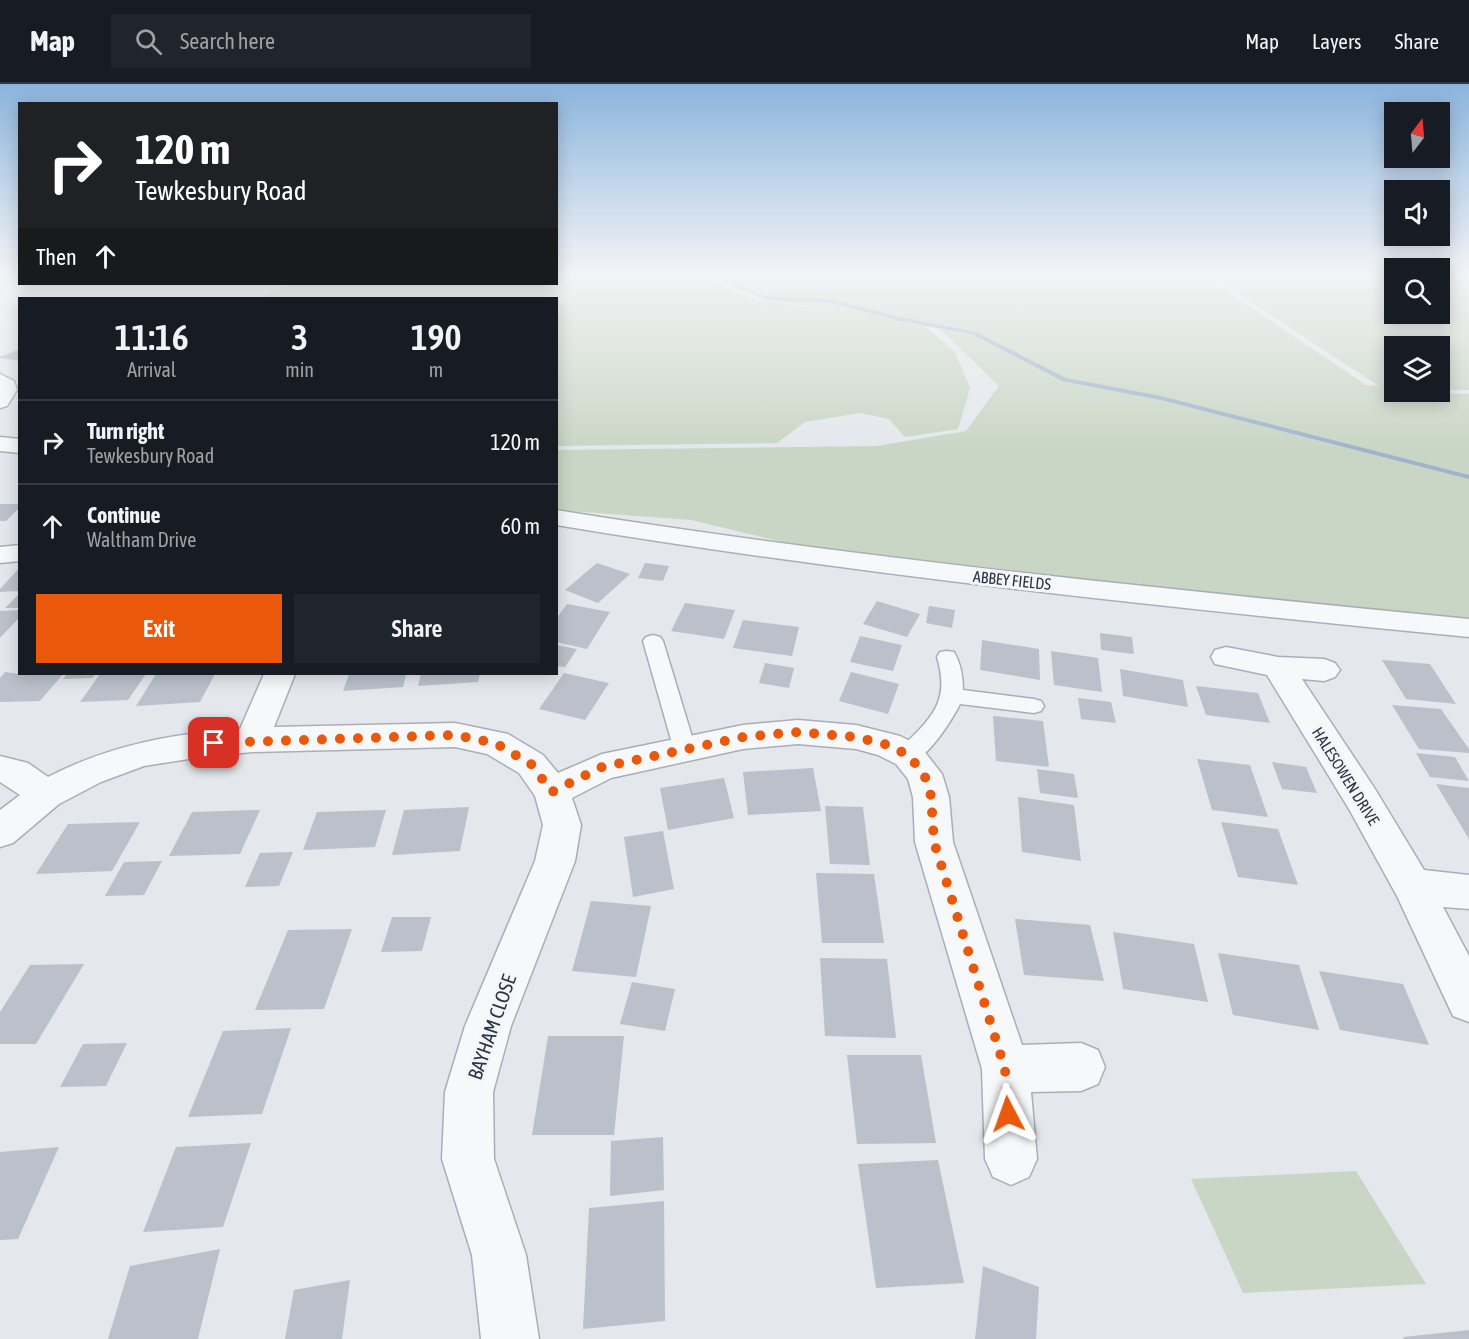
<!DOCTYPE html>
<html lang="en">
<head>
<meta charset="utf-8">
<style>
	:root { --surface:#171b24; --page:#20242c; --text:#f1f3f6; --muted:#9ea1a6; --line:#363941; --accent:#ea580c }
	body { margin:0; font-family:"Asap Condensed",sans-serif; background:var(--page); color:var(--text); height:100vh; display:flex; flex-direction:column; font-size:22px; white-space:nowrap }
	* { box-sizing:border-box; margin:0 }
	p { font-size:20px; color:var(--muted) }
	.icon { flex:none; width:33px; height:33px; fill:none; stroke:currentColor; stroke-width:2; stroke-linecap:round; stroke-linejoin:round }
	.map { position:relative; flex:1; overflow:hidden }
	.panel { position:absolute; left:18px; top:213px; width:540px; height:378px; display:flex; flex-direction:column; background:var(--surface); border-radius:0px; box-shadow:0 3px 15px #0003 }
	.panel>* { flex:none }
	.top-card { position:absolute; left:18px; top:18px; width:540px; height:183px; border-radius:0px; box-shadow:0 3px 15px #0003; background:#202124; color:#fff; overflow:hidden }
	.needle { width:39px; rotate:16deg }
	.fabs { position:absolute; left:1384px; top:18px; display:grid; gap:12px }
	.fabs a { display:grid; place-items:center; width:66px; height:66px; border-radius:0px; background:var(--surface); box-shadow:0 3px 15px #0003; font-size:30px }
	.pin { position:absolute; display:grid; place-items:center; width:51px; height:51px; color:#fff; margin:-26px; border-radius:12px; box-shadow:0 3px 9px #0006 }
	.me { position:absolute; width:66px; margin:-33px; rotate:356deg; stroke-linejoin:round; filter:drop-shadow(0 0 4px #0008) }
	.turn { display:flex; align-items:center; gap:21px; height:126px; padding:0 18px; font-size:27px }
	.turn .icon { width:78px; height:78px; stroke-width:2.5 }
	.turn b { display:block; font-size:42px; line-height:51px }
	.then { display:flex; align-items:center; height:57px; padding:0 18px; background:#0003; gap:12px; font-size:22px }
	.eta { display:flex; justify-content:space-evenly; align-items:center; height:102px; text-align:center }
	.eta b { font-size:36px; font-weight:600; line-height:42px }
	.primary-button { display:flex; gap:12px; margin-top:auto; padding:12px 18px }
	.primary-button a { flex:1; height:69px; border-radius:0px; background:var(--accent); color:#fff; font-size:24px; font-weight:600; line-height:69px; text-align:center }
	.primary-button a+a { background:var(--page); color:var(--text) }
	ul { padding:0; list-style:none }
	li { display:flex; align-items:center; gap:18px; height:84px; padding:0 18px; border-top:2px solid var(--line) }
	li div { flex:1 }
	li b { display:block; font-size:22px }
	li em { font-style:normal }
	header { display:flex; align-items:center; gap:36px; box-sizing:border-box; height:84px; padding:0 30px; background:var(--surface); border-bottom:2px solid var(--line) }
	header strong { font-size:28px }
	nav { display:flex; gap:33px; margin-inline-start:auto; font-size:21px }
	.search { width:420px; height:54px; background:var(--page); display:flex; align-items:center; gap:15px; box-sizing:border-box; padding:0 21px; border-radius:0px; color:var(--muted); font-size:22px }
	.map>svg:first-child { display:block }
	.green { fill:#c9d6c5 }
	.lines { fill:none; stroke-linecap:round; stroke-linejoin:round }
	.stream { fill:#9fb4cc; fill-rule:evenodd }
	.building { fill:#bbc0ca }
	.service-casing { stroke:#a9aeb7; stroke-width:3 }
	.minor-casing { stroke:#a9aeb7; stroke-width:3 }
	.tertiary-casing { stroke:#a9aeb7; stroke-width:3 }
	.service { fill:#f7f8fa; fill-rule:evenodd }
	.minor { fill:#f7f8fa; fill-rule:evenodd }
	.tertiary { fill:#f7f8fa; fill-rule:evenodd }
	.route { stroke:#ea580c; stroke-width:10; stroke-dasharray:0 18 }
	.labels { text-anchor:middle; stroke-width:6; stroke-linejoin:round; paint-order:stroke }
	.street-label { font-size:16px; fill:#2b3445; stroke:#f4f6f9 }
	.near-street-label { font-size:20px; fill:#2b3445; stroke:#f4f6f9 }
</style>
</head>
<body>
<header>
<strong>Map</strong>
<div class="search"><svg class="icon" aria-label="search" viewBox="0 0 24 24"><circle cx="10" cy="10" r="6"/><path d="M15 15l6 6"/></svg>Search here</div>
<nav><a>Map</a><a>Layers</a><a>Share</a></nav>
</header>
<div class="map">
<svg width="1469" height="1255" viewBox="0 0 1469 1255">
	<rect width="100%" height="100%" fill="#e4e7ec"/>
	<path class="green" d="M557 190H692L754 215 839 228 764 215 699 190H1201L1366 301 1379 302 1209 190H1395V230H1440V190H1469V306H1440V262H1395V308L1469 310V537L1312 522 795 461 691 436 557 426V366L877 362 966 347 999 302 940 245 925 242 955 268 970 304 958 345 905 353 889 335 860 329 805 338 777 359 557 362 556 214H261L287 200H556Z
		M1356 1087 1426 1200 1243 1209 1191 1095Z"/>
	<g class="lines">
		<path class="stream" d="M709 190H714L766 212 831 215 900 233 976 248 1066 294 1161 312 1469 391V395L1161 316 1062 297 972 250 900 237 831 219 765 216Z"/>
	</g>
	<path class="building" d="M20 265V277L0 274V273Z
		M0 420H20V423L6 437H0Z
		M597 479 630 490 598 519 565 506Z
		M645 479 669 482 663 497 638 494Z
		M20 483V507L0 508V505Z
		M20 509V524H5Z
		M877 517 920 530 907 553 863 540Z
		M685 519 735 526 724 555 671 547Z
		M567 520 610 528 587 565 556 558V535Z
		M929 522 955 526 952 544 926 539Z
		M20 526V533L0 554V527Z
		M743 536 799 543 792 572 733 564Z
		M1100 549 1132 553 1134 570 1101 566Z
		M860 552 902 561 893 587 850 578Z
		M982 556 1039 565 1040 596 980 586Z
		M556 561 577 565 565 583 556 582Z
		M1051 567 1098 574 1102 608 1054 601Z
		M1382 576 1430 580 1456 620 1406 615Z
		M765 579 794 584 789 604 759 599Z
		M1120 585 1183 596 1188 623 1123 612Z
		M5 588 20 590H63L40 617 0 618V594Z
		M851 588 899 600 888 630 839 617Z
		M564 589 609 599 585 636 539 625Z
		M67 590H96L92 594 63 595Z
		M100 590H146L128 616 80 618Z
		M156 590H215L200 618 136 622Z
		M349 590H406L403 603 343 607Z
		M421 590H480L478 598 418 602Z
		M1196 602 1258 609 1270 639 1206 631Z
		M1078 614 1111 618 1116 639 1081 635Z
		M1392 621 1441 625 1469 665V669L1419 665Z
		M993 632 1043 637 1049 683 996 677Z
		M1416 669 1455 673 1469 697 1430 693Z
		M1197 675 1250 681 1268 733 1212 726Z
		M1272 678 1306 683 1317 709 1282 705Z
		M813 684 821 727 748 731 743 688Z
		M1037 685 1074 690 1078 714 1040 709Z
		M724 694 734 734 668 746 660 704Z
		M1436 700 1469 704V755Z
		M1018 713 1074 721 1081 777 1022 768Z
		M825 722 863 723 870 781 830 780Z
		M469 723 460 767 392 771 404 726Z
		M260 726 240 770 169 772 192 728Z
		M386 726 375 763 303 766 317 728Z
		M140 738 112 787 36 790 68 740Z
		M1221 738 1278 745 1298 801 1238 793Z
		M663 747 674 805 633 813 624 753Z
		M293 768 279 802 245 803 260 769Z
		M162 777 144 811 105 812 124 778Z
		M816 789 874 790 884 859H822Z
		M591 817 651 822 636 893 572 887Z
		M392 833H431L422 867 381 868Z
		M1015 835 1090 841 1104 897 1024 891Z
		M352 845 324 925 255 926 288 846Z
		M1113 848 1194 860 1208 918 1123 905Z
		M1218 869 1299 881 1319 946 1233 931Z
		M820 874 887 875 896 954 825 952Z
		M84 880 36 960H0V928L30 881Z
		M1319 887 1403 900 1429 961 1340 946Z
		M632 898 675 905 665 947 620 940Z
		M291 944 262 1030 188 1033 223 947Z
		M548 952H624L614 1051H532Z
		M127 959 106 1002 60 1003 83 960Z
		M847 971H921L936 1059 857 1060Z
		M663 1053 664 1106 610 1112 611 1057Z
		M251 1059 223 1143 143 1148 176 1063Z
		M59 1063 18 1155 0 1156V1068Z
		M938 1076 964 1199 876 1204 858 1080Z
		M664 1117 665 1237 583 1245 589 1124Z
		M220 1165 198 1255H108L130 1182Z
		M983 1182 1039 1203 1036 1255H975Z
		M350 1196 342 1255H285L294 1206Z
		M1469 1246V1255H1404L1403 1253Z"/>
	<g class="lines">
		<g class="service-casing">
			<path id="service" d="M653 551 660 553 663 557 696 666 693 672 685 674 677 672 674 666 643 557 646 553Z
				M947 567 954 568C961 580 963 593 963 606L1034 615 1041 617 1044 622 1041 627 1034 629 960 620C952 636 931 669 914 677 909 680 905 678 900 677L897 671 900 665C930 635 951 619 937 573L940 568Z"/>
		</g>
		<g class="minor-casing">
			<path id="minor" d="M0 290 14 297 17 306 7 322 0 324Z
				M20 461V477L0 479V463Z
				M1226 563 1278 573 1324 575 1335 579 1340 586 1335 593 1324 597 1302 595 1375 705 1424 786 1469 791V825L1443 823 1469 872V938L1453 932 1397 812 1349 725 1267 591 1215 580 1211 573 1215 566Z
				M264 590H295L274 643 455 639 508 650 543 671 558 689 602 670 743 641 798 636 856 641 900 652 920 662 942 690 949 713 953 758 1022 961 1081 959 1098 966 1105 983 1098 1000 1081 1007 1031 1008 1037 1075 1029 1093 1011 1101 993 1093 985 1075 982 985 915 758 913 713 908 695 896 680 878 671 856 665 798 660 743 665 611 694 572 714 581 741 575 777 511 942 493 1008 494 1075 526 1171 539 1255H481L472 1171 442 1075 445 1008 465 942 535 777 543 741 535 712 519 689 487 670 455 663 252 668 195 674 144 682 101 698 59 720 13 759 0 763V726L20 711 0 698V672L28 679 48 693C110 661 171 650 240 645Z"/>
		</g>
		<g class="tertiary-casing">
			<path id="tertiary" d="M0 353 20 355V369L0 367Z
				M556 426C859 475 1164 505 1469 535V553C1164 523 859 491 556 441Z"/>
		</g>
		<use href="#service" class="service"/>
		<use href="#minor" class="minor"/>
		<use href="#tertiary" class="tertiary"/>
	</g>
	<linearGradient id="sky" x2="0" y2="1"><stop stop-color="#8bb4dd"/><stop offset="0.52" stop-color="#f3f4f6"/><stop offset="1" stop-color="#f3f4f6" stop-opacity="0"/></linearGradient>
	<rect width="1469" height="365" fill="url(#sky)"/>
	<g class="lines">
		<path class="route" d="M214 659 455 651 495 659 531 680 552 708 602 683 744 653 798 648 856 653 888 661 908 671 924 690 931 712 934 758 1005 985 1008 1030"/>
	</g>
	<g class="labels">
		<g class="street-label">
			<text transform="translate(1012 496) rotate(6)" y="6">ABBEY FIELDS</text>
			<text transform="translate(1346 692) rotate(58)" y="6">HALESOWEN DRIVE</text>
		</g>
		<g class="near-street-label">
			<text transform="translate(492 943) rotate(-71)" y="7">BAYHAM CLOSE</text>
		</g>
	</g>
</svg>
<div class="fabs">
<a><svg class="needle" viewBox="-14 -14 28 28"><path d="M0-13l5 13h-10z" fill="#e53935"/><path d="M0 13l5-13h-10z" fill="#9ea1a6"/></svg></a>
<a><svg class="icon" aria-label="sound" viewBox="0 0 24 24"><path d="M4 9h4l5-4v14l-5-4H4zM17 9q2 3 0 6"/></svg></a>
<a><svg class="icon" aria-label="search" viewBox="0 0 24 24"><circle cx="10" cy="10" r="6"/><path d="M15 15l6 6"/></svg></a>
<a><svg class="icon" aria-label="layers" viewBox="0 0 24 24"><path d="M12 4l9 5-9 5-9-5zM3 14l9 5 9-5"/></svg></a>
</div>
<div class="pin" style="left:214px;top:659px;background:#d93025"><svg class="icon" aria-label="arrive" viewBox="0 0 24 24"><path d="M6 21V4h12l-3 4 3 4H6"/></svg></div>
<svg class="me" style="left:1008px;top:1030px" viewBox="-20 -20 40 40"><path d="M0-17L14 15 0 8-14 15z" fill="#ea580c" stroke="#fff" stroke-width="4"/></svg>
<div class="top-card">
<div class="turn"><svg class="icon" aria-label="right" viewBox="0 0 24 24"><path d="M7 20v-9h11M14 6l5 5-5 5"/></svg><div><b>120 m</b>Tewkesbury Road</div></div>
<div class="then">Then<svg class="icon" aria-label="ahead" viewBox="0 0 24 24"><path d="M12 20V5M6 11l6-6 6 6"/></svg></div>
</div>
<section class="panel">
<div class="eta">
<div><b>11:16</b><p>Arrival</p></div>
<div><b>3</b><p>min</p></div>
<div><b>190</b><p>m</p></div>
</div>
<ul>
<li><svg class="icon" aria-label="right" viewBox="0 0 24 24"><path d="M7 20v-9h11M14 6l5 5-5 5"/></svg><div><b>Turn right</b><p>Tewkesbury Road</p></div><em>120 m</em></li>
<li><svg class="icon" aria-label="ahead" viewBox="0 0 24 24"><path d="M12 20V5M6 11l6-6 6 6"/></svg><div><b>Continue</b><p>Waltham Drive</p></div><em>60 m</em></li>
</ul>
<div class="primary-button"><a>Exit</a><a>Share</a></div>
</section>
</div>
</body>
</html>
